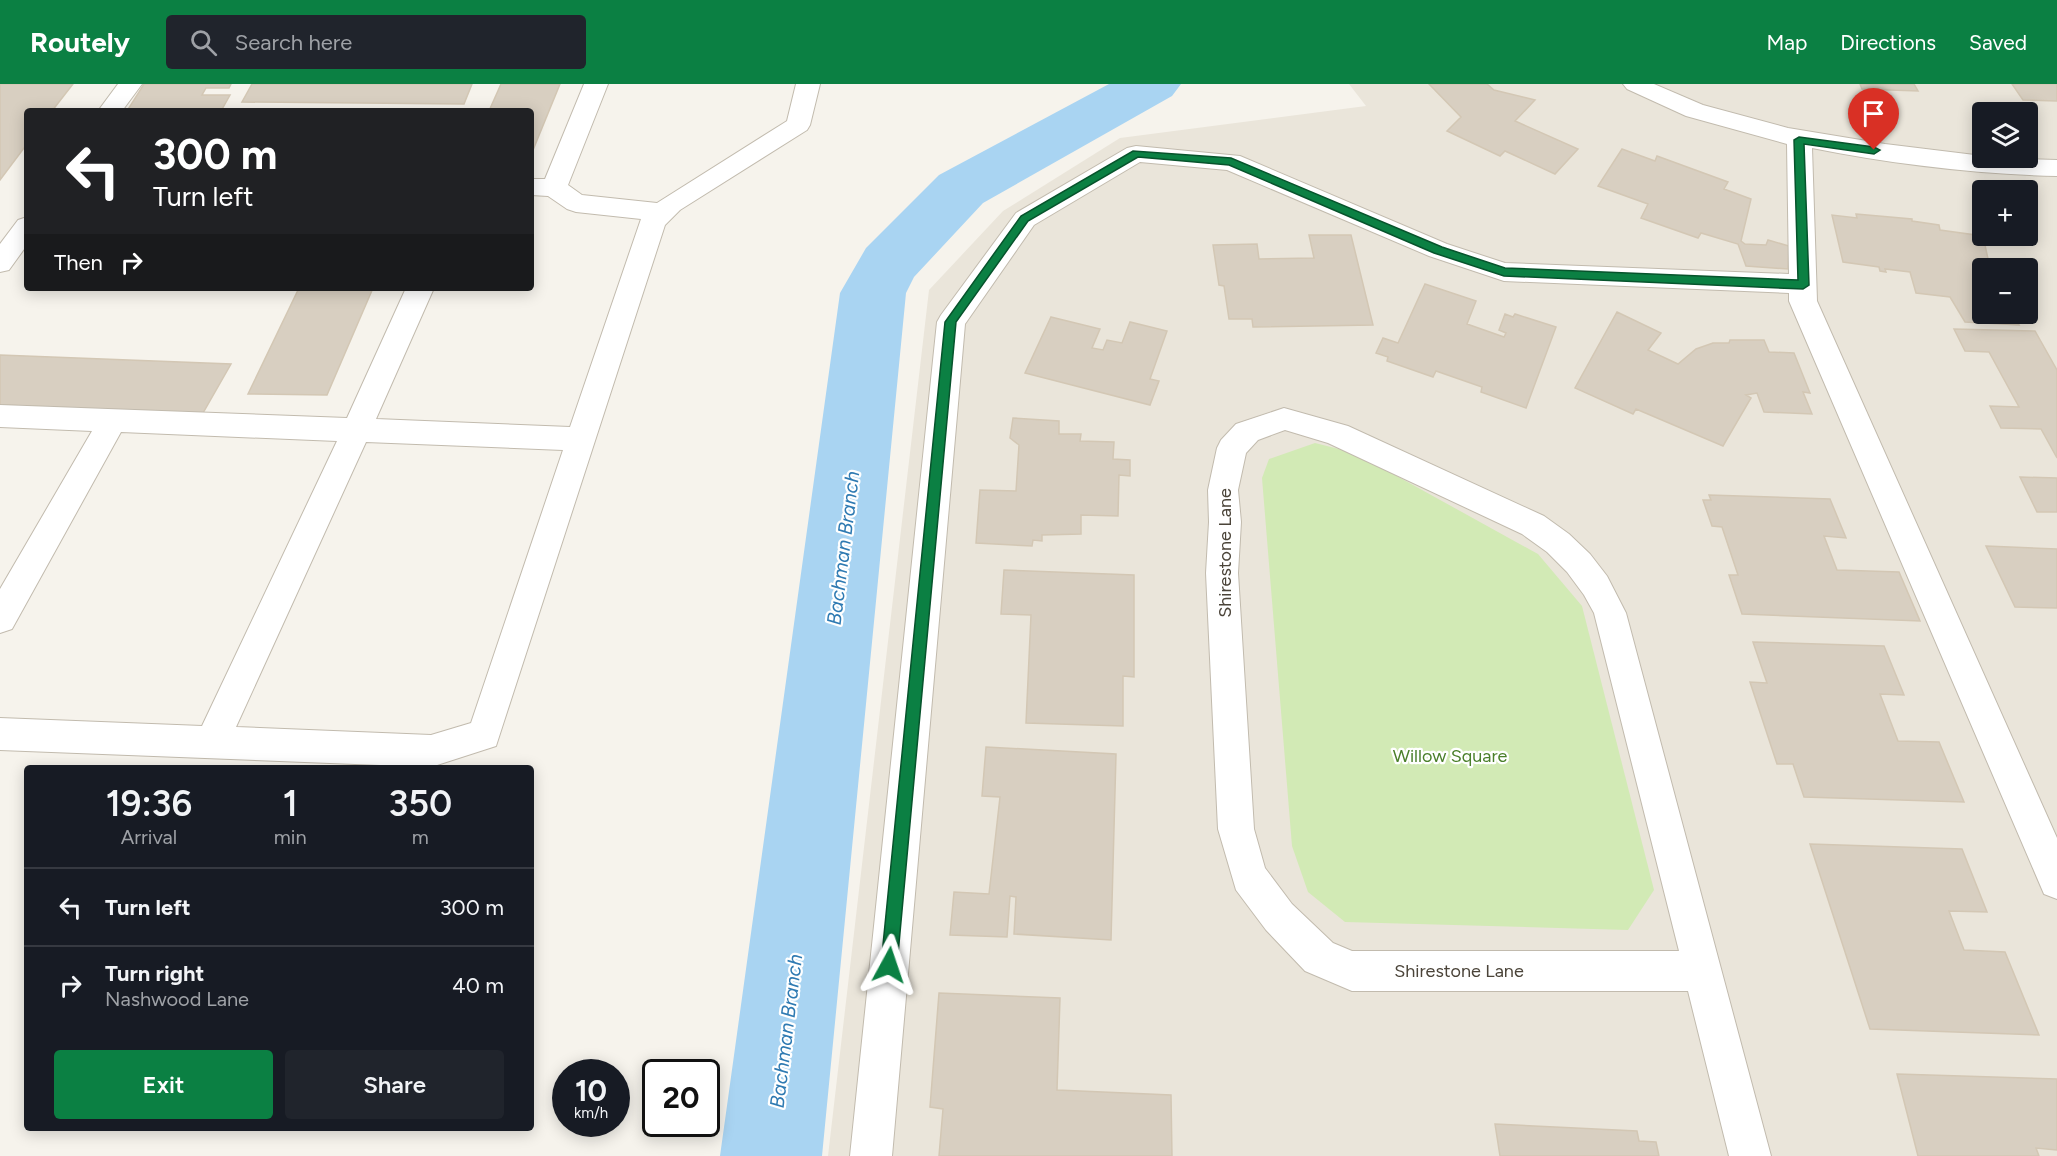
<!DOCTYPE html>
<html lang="en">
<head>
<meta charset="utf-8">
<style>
	:root { --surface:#171b24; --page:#20242c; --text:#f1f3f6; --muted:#9ea1a6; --line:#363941; --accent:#0b8043 }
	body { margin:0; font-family:Figtree,sans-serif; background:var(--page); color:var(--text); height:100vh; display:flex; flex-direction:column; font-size:22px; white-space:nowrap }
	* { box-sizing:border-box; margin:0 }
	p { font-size:20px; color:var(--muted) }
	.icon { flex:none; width:33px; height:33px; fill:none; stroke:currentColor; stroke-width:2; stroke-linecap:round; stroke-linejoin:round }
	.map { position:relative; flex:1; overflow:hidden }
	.sheet { position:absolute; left:24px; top:681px; width:510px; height:366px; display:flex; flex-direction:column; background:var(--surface); border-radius:6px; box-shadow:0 3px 15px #0003 }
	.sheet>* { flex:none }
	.hud { position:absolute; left:24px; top:24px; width:510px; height:183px; border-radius:6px; box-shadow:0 3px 15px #0003; background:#202124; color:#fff; overflow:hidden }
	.fabs { position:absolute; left:1972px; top:18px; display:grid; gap:12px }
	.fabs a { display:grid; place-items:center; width:66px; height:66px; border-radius:6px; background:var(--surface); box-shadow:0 3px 15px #0003; font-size:30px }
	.speed { position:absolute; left:552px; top:975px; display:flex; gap:12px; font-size:30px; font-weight:700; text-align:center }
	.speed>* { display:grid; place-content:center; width:78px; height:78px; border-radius:50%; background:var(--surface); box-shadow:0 3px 15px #0003; line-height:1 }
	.speed small { font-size:15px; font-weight:400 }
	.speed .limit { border:3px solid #111; border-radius:9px; background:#fff; color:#111 }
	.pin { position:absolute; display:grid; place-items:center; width:51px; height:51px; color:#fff; margin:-62px -26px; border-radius:50% 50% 50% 0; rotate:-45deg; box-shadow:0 0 6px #0007 }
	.pin .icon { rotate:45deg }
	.me { position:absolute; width:66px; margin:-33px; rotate:5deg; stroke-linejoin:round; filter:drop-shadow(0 0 4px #0008) }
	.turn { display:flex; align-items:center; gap:21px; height:126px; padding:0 30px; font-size:27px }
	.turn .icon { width:78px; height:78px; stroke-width:2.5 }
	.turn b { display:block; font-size:42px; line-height:51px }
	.then { display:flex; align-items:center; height:57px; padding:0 30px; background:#0003; gap:12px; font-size:22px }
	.eta { display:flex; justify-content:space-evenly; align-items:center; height:102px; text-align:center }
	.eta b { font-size:36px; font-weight:600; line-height:42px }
	.cta { display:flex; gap:12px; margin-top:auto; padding:12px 30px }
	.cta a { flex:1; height:69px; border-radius:6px; background:var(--accent); color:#fff; font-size:24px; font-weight:600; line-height:69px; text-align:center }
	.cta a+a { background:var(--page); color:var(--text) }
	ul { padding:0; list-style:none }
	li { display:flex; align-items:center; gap:18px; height:78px; padding:0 30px; border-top:2px solid var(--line) }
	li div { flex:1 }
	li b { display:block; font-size:22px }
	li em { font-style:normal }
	header { display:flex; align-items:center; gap:36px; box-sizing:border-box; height:84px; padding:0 30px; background:var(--accent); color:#fff }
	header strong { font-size:28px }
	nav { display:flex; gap:33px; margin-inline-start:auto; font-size:21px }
	.search { width:420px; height:54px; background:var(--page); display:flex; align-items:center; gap:15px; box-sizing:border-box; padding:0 21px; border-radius:6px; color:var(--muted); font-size:22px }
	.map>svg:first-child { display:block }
	.residential { fill:#eae5da; fill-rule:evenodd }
	.green { fill:#d2eab5 }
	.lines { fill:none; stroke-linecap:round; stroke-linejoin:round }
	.river { fill:#a9d4f2; fill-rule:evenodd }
	.building { fill:#d8cfc1; stroke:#d3c7b4; stroke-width:1.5 }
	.minor-casing { stroke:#c2bbae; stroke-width:2 }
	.minor { fill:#fff; fill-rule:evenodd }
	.route { fill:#0b8043; stroke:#07532c; stroke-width:1.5 }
	.labels { text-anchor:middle; stroke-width:4.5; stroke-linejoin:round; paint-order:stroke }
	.street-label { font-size:18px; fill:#4b4439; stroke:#fff }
	.park-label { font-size:18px; fill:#4a7f2a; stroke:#fff }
	.water-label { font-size:20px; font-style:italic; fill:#2e7ab2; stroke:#fff }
</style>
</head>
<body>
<header>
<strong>Routely</strong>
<div class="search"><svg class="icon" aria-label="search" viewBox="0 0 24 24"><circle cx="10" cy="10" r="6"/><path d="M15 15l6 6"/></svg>Search here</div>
<nav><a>Map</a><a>Directions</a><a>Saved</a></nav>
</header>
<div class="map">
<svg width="2057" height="1072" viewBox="0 0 2057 1072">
	<rect width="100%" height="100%" fill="#f6f3ec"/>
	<path class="residential" d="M1349 0H2057V1072H828L929 206 1003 127 1120 54 1366 22ZM1983 28H2028V74H1983ZM1983 106H2028V152H1983ZM1983 184H2028V230H1983Z"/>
	<path class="green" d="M1315 359 1355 369 1538 470 1582 522 1654 806 1628 846 1345 838 1308 808 1292 762 1262 394 1269 375Z"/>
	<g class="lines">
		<path class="river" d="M1109 0H1181L1172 12 983 119 914 193 906 209 822 1072H720L840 209 866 164 939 91Z"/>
	</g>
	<path class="building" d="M0 0H73L52 27H27V60L0 96Z
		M144 0H231L229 4H206L202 11H230L221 27H127Z
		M252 0H472L464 20 242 18Z
		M501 0H560L531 71V27H489Z
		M1429 0H1487L1494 6 1535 16 1515 37 1578 65 1555 90 1505 67 1500 72 1447 47 1461 33Z
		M1860 0H1914L1918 7 1862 5Z
		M2012 0H2057V17L2023 16Z
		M1622 65 1655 77 1657 72 1728 98 1724 105 1751 115 1741 157 1745 160 1766 161 1768 156 1789 162 1788 185 1746 182 1738 160 1701 149 1698 154 1641 134 1648 120 1598 102Z
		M1856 130 1912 135V137L1939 141 1940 146 1983 152 1990 184H1983V230H2012L2019 241 1965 238 1950 213 1916 209 1910 188 1885 185 1886 188 1880 187 1879 183 1843 178 1832 131 1857 134Z
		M1309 151H1351L1373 241 1253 243 1252 235H1229L1224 202 1219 201 1213 161 1257 160 1259 175 1314 174Z
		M1425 200 1476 217 1467 240 1504 253 1506 249 1499 246 1505 230 1513 233 1515 230 1556 243 1526 324 1481 308 1482 303 1436 287 1433 293 1387 277 1388 273 1376 269 1383 254 1398 259Z
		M299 204H373L327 311 248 310Z
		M1617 228 1661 249 1648 266 1678 280 1696 265 1713 259H1729L1730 256H1764L1769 268 1794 269 1810 309 1803 308 1812 330 1764 328 1757 309 1746 311 1751 314 1723 362 1636 325 1633 330 1575 304Z
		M1051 233 1100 245 1092 264 1103 266 1107 256 1122 259 1130 238 1167 247 1150 295 1159 297 1150 321 1025 289Z
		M1954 245 2035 247 2057 286V374L2041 345 2001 344 1990 322 2019 323 1989 268 1965 267Z
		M0 271 231 280 203 329 0 321Z
		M1013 334 1059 337V350H1081L1080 357 1114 358 1113 375 1130 376V392L1119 391 1118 432 1081 431V450L1042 451V457L1033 456 1032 462 976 459 980 406 1016 407 1019 361 1010 354Z
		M2020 393 2057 394V428H2037Z
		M1709 411 1830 415 1846 454 1824 452 1837 486 1899 488 1920 537 1742 530 1729 491H1738L1722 443 1712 442 1703 416H1711Z
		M1986 462 2057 465V524L2015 523Z
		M1004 486 1134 491V593L1123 592V642L1026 639 1031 531 1001 530Z
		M1753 558 1884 562 1904 611 1880 610 1898 657 1939 658 1964 718 1804 713 1793 680H1777L1750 598 1767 599Z
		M986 663 1116 670 1111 856 1014 850 1016 813 1010 812 1007 853 950 851 954 808 989 810 1000 713 982 712Z
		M1810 760 1962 765 1987 828 1949 827 1964 866 2005 868 2039 951 1870 945Z
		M939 909 1060 914 1057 1006 1171 1011 1172 1072H939L943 1025 930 1023Z
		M1897 990 2057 995V1066L2036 1064 2039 1072H1918Z
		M1495 1040 1637 1047 1639 1057 1656 1058 1659 1072H1500Z"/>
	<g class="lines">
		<g class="minor-casing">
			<path id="minor" d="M118 0H142L122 27H98Z
				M584 0H608L568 101 582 111 657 119 787 37 796 0H820L810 41 807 46 680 126 665 141 496 662 431 683 0 666V634L202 642 337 357 121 348 12 545 0 549V505L92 347 0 343V321L347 334 406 204H434L376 335 570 343 641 135 576 128 567 125 548 112 531 111V95H545ZM366 358 563 366 471 639 431 651 236 643Z
				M1623 0H1654L1703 21 1788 44 1885 60 1983 72V74L2057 76V92C1975 90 1892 80 1812 64L1817 217 2057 754V815L2044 810 1789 217V209L1504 197 1429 172 1227 86 1140 78 1034 141 965 240 892 1072H850L937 238 941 231 1016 129 1127 64 1136 62 1240 72 1447 160 1505 179 1789 190 1787 60 1686 32 1627 5Z
				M27 133V161L9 186 0 188V160L18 136Z
				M1284 324 1348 342 1544 432 1569 450 1590 470 1607 492 1626 529 1771 1072H1729L1688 907H1352L1305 887 1266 846 1236 806 1218 745 1206 489 1209 438 1208 406 1217 364 1221 356 1236 340ZM1285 346 1328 359 1522 450 1547 468 1567 488 1584 511 1594 529 1679 867H1352L1333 859 1292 820 1265 784 1254 745 1238 489 1241 438 1238 406 1246 369 1258 356Z"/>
		</g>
		<use href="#minor" class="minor"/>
	</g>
	<path class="route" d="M1799 53 1874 63 1880 66 1874 70 1804 60 1809 201 1803 205 1504 192 1434 169 1229 81 1138 73 1028 137 956 238 897 881 895 887 889 889 883 887 881 881 945 238 1021 132 1133 67 1231 74 1442 163 1505 184 1798 196 1794 56Z"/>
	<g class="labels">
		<g class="street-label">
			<text transform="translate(1225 469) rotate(-90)" y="6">Shirestone Lane</text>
			<text x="1459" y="893">Shirestone Lane</text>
		</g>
		<g class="park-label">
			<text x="1450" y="678">Willow Square</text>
		</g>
		<g class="water-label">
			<text transform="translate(843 464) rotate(-83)" y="7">Bachman Branch</text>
			<text transform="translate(786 947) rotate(-83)" y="7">Bachman Branch</text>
		</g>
	</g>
</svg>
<div class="fabs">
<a><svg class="icon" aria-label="layers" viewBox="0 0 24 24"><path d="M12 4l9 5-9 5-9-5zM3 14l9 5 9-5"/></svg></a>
<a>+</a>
<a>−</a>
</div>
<div class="speed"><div>10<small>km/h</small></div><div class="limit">20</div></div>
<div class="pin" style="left:1874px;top:66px;background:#d93025"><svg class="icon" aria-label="arrive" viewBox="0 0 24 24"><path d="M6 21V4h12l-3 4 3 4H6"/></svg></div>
<svg class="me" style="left:889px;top:881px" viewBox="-20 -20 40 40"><path d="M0-17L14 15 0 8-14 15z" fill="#0b8043" stroke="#fff" stroke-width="4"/></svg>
<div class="hud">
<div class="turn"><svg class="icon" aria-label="left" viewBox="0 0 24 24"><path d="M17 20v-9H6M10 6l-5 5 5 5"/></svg><div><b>300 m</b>Turn left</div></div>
<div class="then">Then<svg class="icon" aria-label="right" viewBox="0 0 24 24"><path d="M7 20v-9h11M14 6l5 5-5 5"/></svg></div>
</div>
<section class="sheet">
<div class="eta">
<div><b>19:36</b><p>Arrival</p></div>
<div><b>1</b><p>min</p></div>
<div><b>350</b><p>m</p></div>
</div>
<ul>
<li><svg class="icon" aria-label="left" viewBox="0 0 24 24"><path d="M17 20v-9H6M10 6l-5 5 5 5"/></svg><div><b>Turn left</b></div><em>300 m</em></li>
<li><svg class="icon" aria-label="right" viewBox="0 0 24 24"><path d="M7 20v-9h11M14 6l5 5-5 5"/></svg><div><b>Turn right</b><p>Nashwood Lane</p></div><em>40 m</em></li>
</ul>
<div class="cta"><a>Exit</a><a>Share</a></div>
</section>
</div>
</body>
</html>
